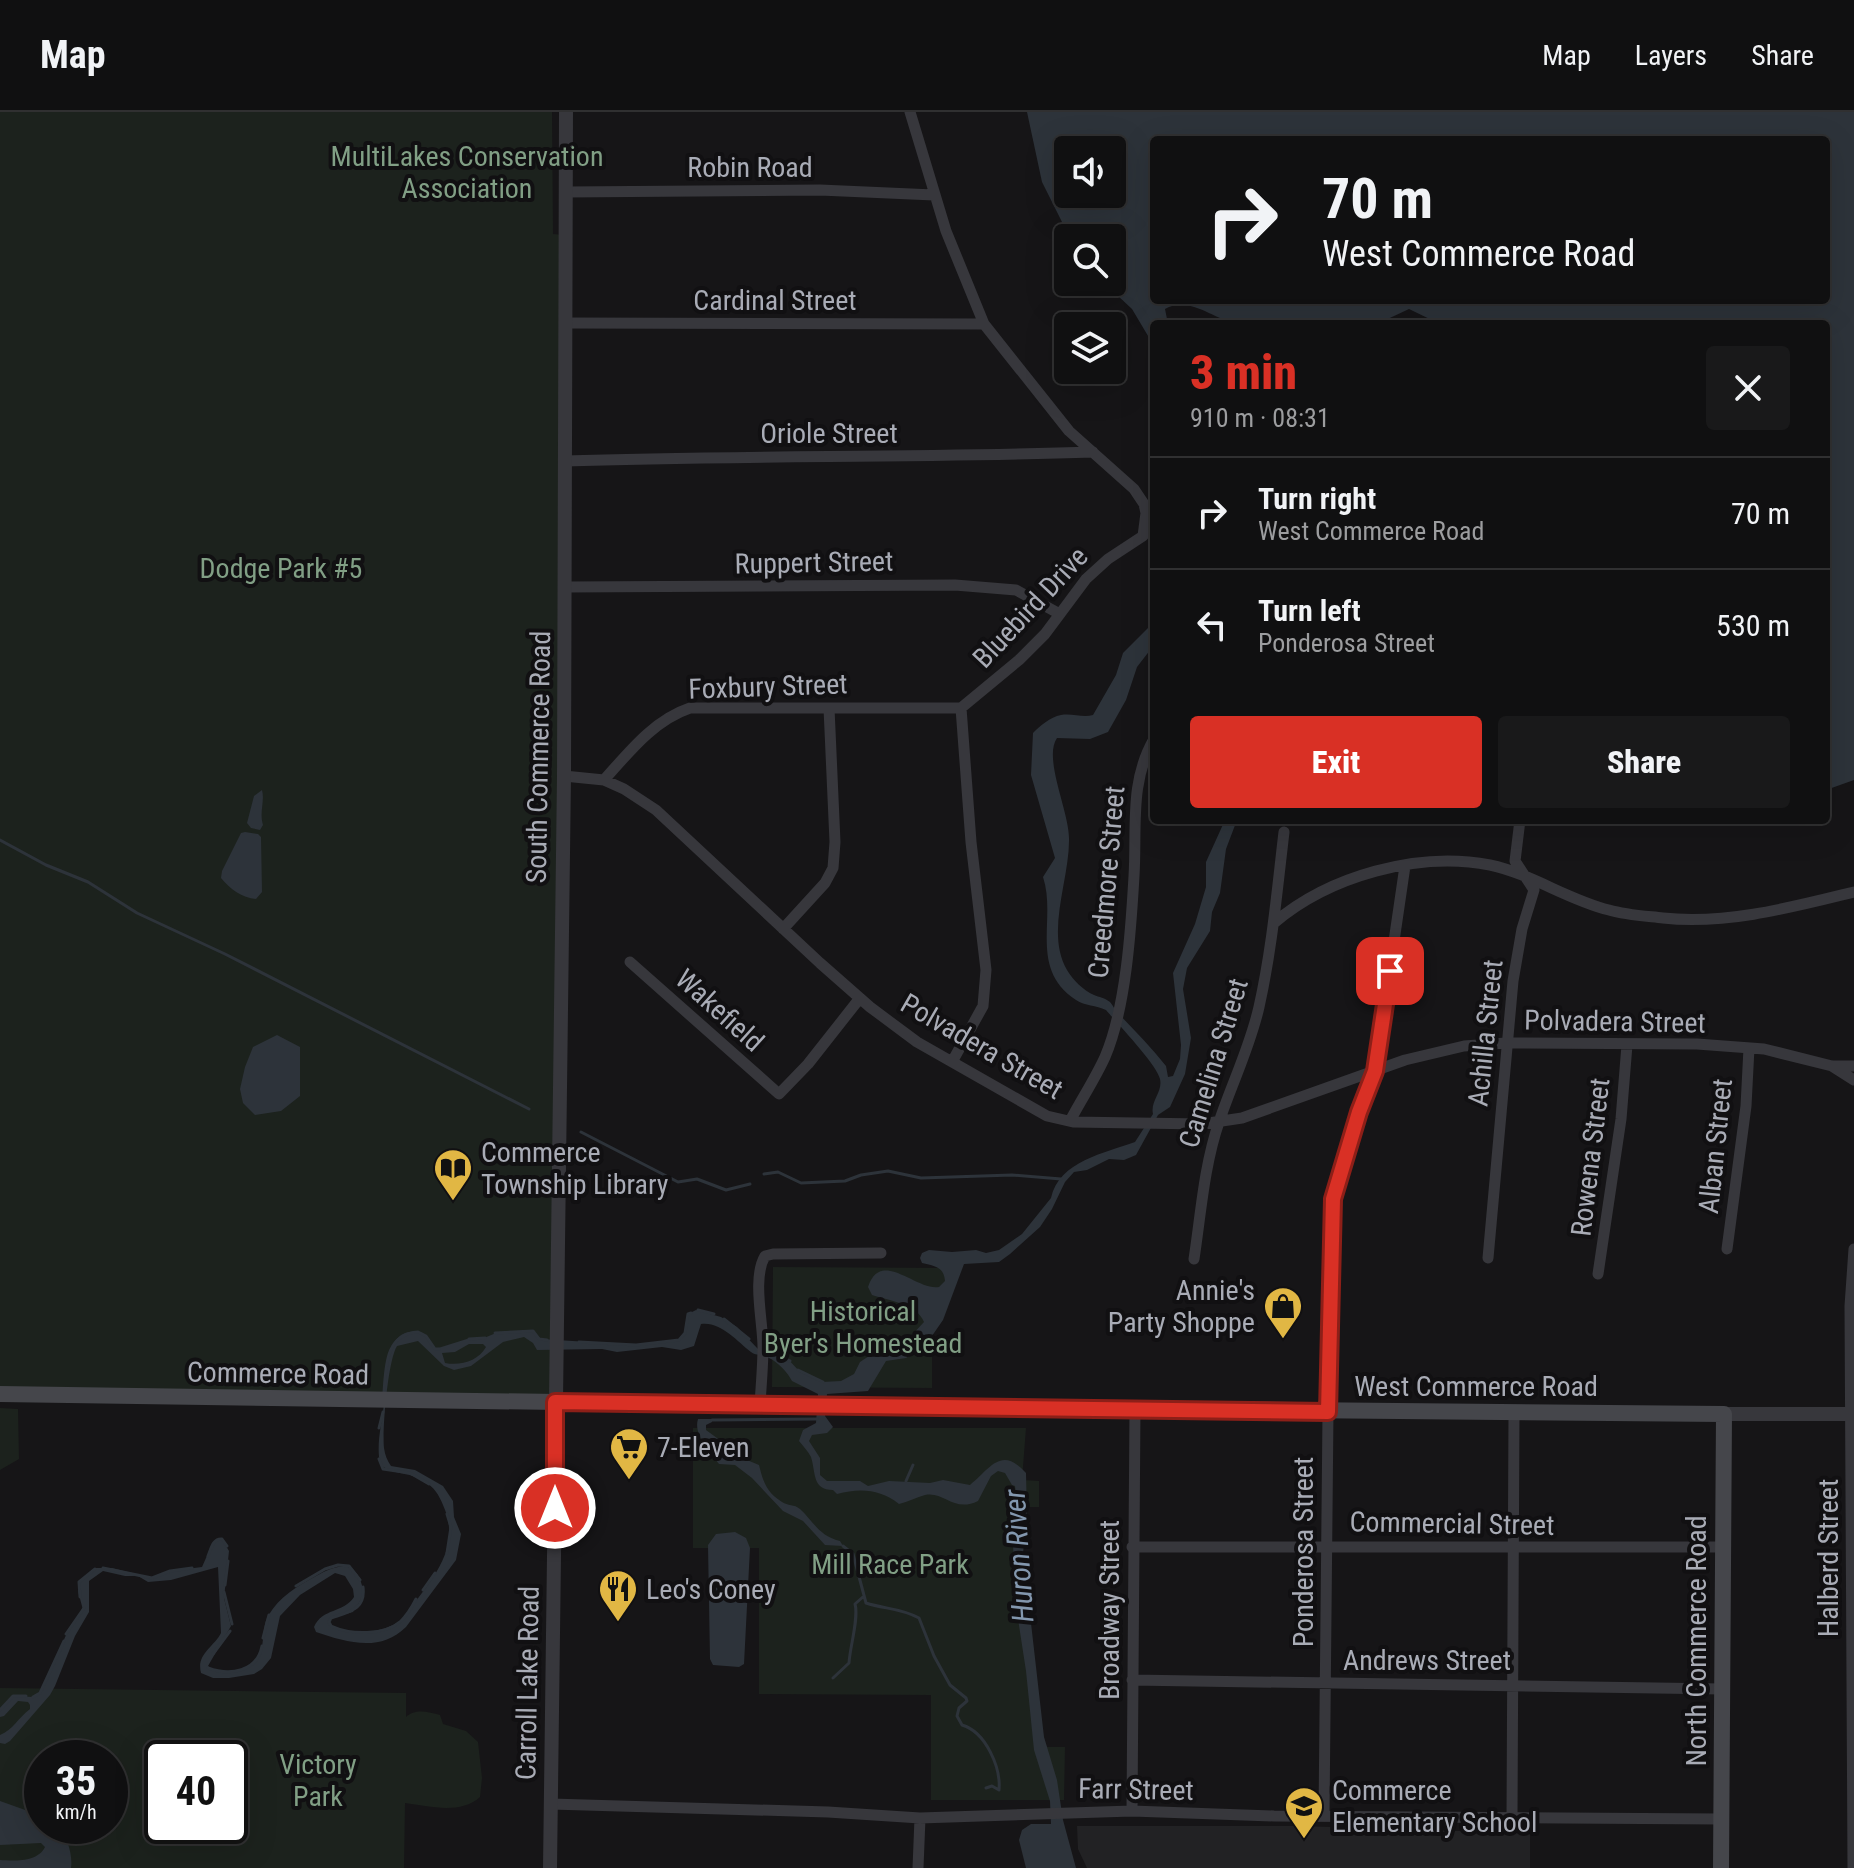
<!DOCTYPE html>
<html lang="en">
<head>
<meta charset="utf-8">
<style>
	:root { --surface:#101011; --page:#19191a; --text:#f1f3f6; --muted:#9c9d9f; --line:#303031; --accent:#d93025 }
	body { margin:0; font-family:"Roboto Condensed",sans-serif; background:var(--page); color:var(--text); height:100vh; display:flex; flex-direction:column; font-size:30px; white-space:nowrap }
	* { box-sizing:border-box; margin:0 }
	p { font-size:26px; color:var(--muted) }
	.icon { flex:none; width:44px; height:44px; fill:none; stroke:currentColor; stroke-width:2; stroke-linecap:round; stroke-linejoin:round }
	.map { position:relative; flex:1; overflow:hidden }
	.details { position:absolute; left:1150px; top:208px; width:680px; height:504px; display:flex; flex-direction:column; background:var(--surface); border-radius:8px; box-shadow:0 8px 32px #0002,0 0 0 2px var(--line) }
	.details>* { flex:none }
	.top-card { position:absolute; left:1150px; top:24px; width:680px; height:168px; border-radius:8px; box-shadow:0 8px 32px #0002,0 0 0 2px var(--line); background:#101011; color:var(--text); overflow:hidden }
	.buttons { position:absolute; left:1054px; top:24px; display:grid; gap:16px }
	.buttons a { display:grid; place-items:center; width:72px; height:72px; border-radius:8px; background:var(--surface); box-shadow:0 8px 32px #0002,0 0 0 2px var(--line); font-size:40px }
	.speed { position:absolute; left:24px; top:1628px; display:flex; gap:16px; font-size:40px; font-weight:700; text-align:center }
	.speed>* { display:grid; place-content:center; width:104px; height:104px; border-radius:50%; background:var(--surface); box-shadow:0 8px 32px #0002,0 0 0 2px var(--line); line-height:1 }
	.speed small { font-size:20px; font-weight:400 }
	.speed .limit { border:4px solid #111; border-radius:12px; background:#fff; color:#111 }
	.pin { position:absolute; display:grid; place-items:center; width:68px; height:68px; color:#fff; margin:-34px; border-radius:16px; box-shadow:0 4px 12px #0006 }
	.me { position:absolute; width:88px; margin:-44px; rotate:0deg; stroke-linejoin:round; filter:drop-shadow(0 0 6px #0008) }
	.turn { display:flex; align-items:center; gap:28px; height:168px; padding:0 40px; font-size:36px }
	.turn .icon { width:104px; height:104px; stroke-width:2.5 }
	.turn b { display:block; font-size:56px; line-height:68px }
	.round { display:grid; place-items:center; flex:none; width:84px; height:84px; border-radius:8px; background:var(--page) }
	.summary { display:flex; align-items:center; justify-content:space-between; height:136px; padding:0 40px }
	h1 { font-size:48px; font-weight:800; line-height:60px; color:var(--accent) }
	.cta { display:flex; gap:16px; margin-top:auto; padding:16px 40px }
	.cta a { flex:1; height:92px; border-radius:8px; background:var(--accent); color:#fff; font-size:32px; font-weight:800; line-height:92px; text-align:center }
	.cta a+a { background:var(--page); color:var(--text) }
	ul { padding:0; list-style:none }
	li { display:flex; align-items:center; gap:24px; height:112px; padding:0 40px; border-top:2px solid var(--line) }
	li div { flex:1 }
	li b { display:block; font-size:30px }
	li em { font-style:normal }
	header { display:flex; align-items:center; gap:48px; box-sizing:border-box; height:112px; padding:0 40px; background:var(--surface); border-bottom:2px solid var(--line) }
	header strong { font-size:38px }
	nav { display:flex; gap:44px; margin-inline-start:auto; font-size:28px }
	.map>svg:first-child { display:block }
	.built { fill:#222224 }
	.green { fill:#1c221d; fill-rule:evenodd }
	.water { fill:#2d333a; fill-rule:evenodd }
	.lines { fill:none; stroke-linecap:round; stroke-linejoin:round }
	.stream { stroke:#2d333a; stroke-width:3 }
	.minor { stroke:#37373c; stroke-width:11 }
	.tertiary { stroke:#37373c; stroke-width:14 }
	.secondary { stroke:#45464b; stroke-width:16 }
	.route-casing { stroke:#8d1f18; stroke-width:20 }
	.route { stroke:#d93025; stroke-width:14 }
	.labels { text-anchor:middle; stroke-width:8; stroke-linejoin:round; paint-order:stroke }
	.park-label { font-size:28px; fill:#819f85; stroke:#111012 }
	.street-label { font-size:28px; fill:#a9acb6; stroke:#111012 }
	.poi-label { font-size:28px; fill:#a9acb6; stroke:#111012; text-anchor:start }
	.water-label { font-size:30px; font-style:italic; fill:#8397ae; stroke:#111012 }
</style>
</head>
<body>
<header>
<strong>Map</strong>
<nav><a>Map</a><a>Layers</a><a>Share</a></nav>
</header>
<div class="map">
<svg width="1854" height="1756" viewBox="0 0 1854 1756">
	<rect width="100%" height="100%" fill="#161517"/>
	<path class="built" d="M1460 1707H1530V1756H1087L1078 1737 1077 1714H1298L1460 1719Z"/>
	<path class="green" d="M0 0H552L553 122 564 123 554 1289 0 1281Z
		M773 1155 953 1156 932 1223V1276L772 1275Z
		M0 1296 18 1297 19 1347 0 1358Z
		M693 1316H1026L1022 1368 1039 1369V1395H1022L1019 1436 1038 1635H1065L1064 1688H931V1583L759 1582V1436H693Z
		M0 1576 406 1581V1605C415 1596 429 1600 440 1603L443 1612 466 1619 478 1630 482 1666 480 1685C460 1703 429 1694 405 1691L404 1756H0ZM42 1646H110V1714H42ZM162 1646H230V1714H162Z"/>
	<path class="water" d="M1027 0H1854V668L1826 678V212H1440L1409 197 1377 212H1237C1213 207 1189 183 1165 197L1168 212H1154V234L1132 197 1103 170H1112V126H1070L1042 70ZM1826 28V188H1154V28ZM1112 38V82H1068V38Z
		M1154 510V533L1137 555 1126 588 1108 620 1090 627 1057 626C1043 646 1069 699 1069 726 1070 767 1045 820 1067 858 1073 868 1083 878 1094 883 1099 885 1105 886 1110 890 1113 893 1114 897 1117 900 1133 917 1151 935 1166 954L1168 965 1173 964 1180 947 1181 933 1173 861 1195 812 1206 775V750L1225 708H1237L1226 737 1220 781 1212 800 1210 819 1187 856 1183 877 1191 926 1185 962 1170 995 1158 1003 1136 1043 1124 1048 1109 1047 1087 1058 1074 1060 1065 1070 1052 1097 1040 1115 1010 1142 999 1150 964 1152 943 1208 925 1234 906 1246 886 1249 868 1279 827 1282 825 1304 833 1315 827 1321 812 1323 809 1329 820 1346V1363L827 1369H860L868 1374 889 1369 930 1371 943 1368 970 1373C990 1357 1001 1333 1026 1361L1027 1406 1023 1441 1044 1625 1057 1668 1063 1708 1076 1756H1026L1019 1728 1022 1718 1031 1712H1051L1050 1689 1034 1638 1026 1559 1016 1494 1013 1433 1017 1391 1015 1374 1012 1373 1005 1361 998 1359 991 1364 978 1389C954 1401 944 1379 925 1383 917 1385 908 1390 899 1392 880 1377 860 1376 837 1382L833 1378C812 1378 816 1361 811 1345 808 1339 803 1334 799 1329L803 1318 816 1311 818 1282 792 1269C788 1261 778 1250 769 1246 763 1242 756 1244 751 1240 737 1229 720 1209 701 1212L694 1234 681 1238 662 1235 617 1240 602 1237 537 1238 533 1231 524 1225 503 1230 471 1254 454 1258 444 1254 418 1229 397 1234C388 1248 382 1318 384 1336 385 1343 387 1348 391 1354L415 1358 443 1374 453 1389 454 1405 461 1422 456 1448 406 1515C380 1541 346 1530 316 1520L314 1515C322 1496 344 1501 354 1485L353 1477 345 1464 335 1461 300 1483 280 1504 271 1546 262 1557 254 1562 229 1566H213L201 1561C196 1542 214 1535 221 1521L218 1455 171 1468 148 1470 138 1464H125L103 1459 89 1469V1500L75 1524 55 1574 50 1583 10 1629 5 1632 0 1631V1623C13 1618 18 1606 30 1597V1593L28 1590 18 1589 4 1604 0 1605V1598L13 1584 33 1585 40 1580 67 1521 83 1498 78 1479 79 1470 96 1456H112L152 1466 170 1459 202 1455 213 1430 222 1427 229 1439 224 1486 231 1514 208 1554C219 1563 242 1562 254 1551 267 1539 260 1519 268 1504 280 1484 296 1475 316 1464 341 1450 359 1448 364 1483L353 1500 331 1506 329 1510 331 1514C353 1524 383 1522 403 1507 427 1471 464 1439 443 1393 439 1383 434 1375 424 1369 408 1359 390 1363 380 1352 376 1330 382 1312 384 1291 385 1267 383 1210 423 1221L435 1237 470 1226H484L496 1221 533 1219 541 1227 636 1233 679 1228 685 1221 688 1202 696 1198 721 1205 737 1215 758 1237 787 1246 800 1260 822 1270 841 1269 854 1262 860 1250 869 1244 891 1230 910 1225 924 1210C918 1193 888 1188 872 1183L868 1175C881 1136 916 1179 939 1175L945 1169C944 1155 935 1154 922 1151L920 1146 922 1141 929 1138 952 1140 976 1138 986 1141 999 1138 1022 1122 1051 1086C1059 1049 1105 1041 1135 1030L1153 1002C1150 989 1163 980 1160 967 1157 953 1117 911 1106 898 1096 893 1085 894 1076 888 1028 856 1057 807 1043 765L1055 746 1031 663 1033 621C1040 614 1050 605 1061 603 1072 601 1083 606 1093 603L1116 563 1123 541ZM469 1232H483L486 1235C478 1249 461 1254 445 1251L442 1241 455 1240Z
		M262 678C265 690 259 700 263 713L260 718 251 716 247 711 254 684Z
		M245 720 258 722 261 725 262 780 256 787C242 786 230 777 221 766L222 759 241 721Z
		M277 923 300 935V984L281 999 255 1003 243 991 240 977 245 955 253 935Z
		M698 1307H712V1310L706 1313V1318L747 1348 759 1353C763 1369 766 1380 782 1390 788 1394 794 1392 800 1397 814 1410 819 1424 840 1429L843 1434 825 1433 803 1409 783 1399 752 1366 735 1353 719 1352C710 1339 693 1323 698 1307Z
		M735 1420 746 1426 750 1436 744 1552 739 1555 713 1553 710 1547 708 1433 716 1422Z
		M0 1689 42 1704V1714H57C67 1724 73 1742 71 1756H0V1748C15 1749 38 1750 45 1735L41 1731 0 1733Z"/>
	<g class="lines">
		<path class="stream" d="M0 728 46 753 88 770 137 801 225 842 529 997
			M581 1020 678 1070 697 1067 726 1078 750 1072
			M764 1062 778 1060 801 1071 845 1069 861 1063 888 1059 921 1066 1012 1063 1061 1067
			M698 1198 714 1202
			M724 1207 749 1227
			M495 1221 533 1219 539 1227 547 1228
			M469 1227 485 1226
			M579 1230 636 1233 679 1228 685 1221 688 1202 691 1201
			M768 1240 790 1249
			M798 1258 823 1270
			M384 1280C386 1255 385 1222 418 1220L426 1224 435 1237H439
			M712 1308 817 1307
			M379 1316 383 1300
			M379 1347 383 1357 410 1361 429 1372
			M906 1369 913 1353
			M843 1434 853 1442 866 1491C884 1497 901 1496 919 1506L934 1544 950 1573 966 1586 967 1589 959 1596 957 1604 962 1613C986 1620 1001 1656 999 1678L992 1674 986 1676
			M447 1441 451 1415 447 1402
			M208 1444C211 1437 213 1426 222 1427L227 1434
			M103 1456 152 1466 170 1459 192 1456
			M225 1473 228 1449
			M296 1474 325 1457 338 1453 349 1454 360 1468
			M363 1475C366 1498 348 1500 331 1506L329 1510 331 1514C351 1523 384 1524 401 1509 407 1503 412 1495 416 1487
			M423 1478 435 1461
			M224 1480 232 1512
			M80 1485 79 1470 95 1457
			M66 1522 84 1496
			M263 1526 269 1503
			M213 1542 230 1519
			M208 1556C230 1564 257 1560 262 1534
			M833 1566 849 1551C850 1534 859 1506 855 1492L864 1484
			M33 1585 40 1581 64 1529
			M0 1598 13 1584H26"/>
		<path class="minor" d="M910 0 946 119 984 212 1069 319 1134 377 1144 392 1146 401 1143 424 1108 447 1086 467 1045 522 1019 548 961 596
			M566 80 820 78 934 83
			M565 211 984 212
			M565 349C741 343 917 346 1093 340
			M565 475 955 473 1016 478 1058 501
			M564 664 604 668 624 677 656 698 820 851 870 895 917 930 1047 1004 1073 1010 1202 1012 1242 1006 1405 948 1464 934 1506 931 1697 932 1764 937 1832 954 1854 968
			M604 668C629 640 654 608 690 596H961
			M1274 811C1329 764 1418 739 1490 753 1532 762 1568 788 1609 798 1626 803 1645 804 1663 806 1726 813 1793 795 1854 780
			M783 817 825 771 833 756 835 730 829 596
			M630 850 779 982 808 952 860 886
			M952 950 983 894 986 858 971 730 961 596
			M1833 954H1854
			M1070 1009C1081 988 1095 967 1105 945 1126 896 1131 817 1134 764 1137 717 1129 670 1154 627
			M1727 1137 1746 994 1749 936
			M1488 1146 1513 869 1522 817 1534 778 1515 749 1520 708
			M1194 1147C1201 1101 1204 1054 1219 1010 1232 971 1250 935 1259 895 1272 837 1277 779 1284 720
			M1598 1162 1621 1007 1627 933
			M760 1293C761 1274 763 1254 763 1235 763 1210 752 1166 765 1144L773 1142 881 1141
			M1132 1435H1723
			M1132 1568 1722 1577
			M551 1692 828 1700 920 1706 1132 1699 1274 1704 1721 1707
			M1132 1699 1135 1296
			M1324 1704 1328 1300 1333 1087 1359 1000 1375 959 1405 754
			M1512 1706 1514 1300
			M918 1756 920 1706
			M1853 1756 1850 1194 1854 1137"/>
		<path class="tertiary" d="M1724 1302H1854
			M550 1756 564 664 566 0"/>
		<path class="secondary" d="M0 1282 760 1293 1724 1302 1721 1756"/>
	</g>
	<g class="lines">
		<g class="route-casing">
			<path id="route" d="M555 1396V1290L1328 1300 1333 1087 1359 1000 1375 959 1390 859"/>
		</g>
		<use href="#route" class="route"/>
	</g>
	<defs>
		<g id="library-pin" transform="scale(2)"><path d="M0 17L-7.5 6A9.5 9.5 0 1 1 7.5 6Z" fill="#e1b744" stroke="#111012"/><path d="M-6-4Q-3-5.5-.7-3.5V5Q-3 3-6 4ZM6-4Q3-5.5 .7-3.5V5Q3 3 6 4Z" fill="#111"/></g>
		<g id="shop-pin" transform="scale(2)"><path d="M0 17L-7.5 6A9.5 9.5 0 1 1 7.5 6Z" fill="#e1b744" stroke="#111012"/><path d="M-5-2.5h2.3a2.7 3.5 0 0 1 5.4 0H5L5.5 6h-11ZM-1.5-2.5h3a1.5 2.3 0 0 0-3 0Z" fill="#111"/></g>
		<g id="supermarket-pin" transform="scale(2)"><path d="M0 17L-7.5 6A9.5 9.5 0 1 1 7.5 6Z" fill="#e1b744" stroke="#111012"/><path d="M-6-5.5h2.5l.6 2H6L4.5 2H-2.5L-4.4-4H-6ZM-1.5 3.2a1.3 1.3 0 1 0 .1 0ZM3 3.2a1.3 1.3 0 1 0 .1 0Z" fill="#111"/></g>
		<g id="restaurant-pin" transform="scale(2)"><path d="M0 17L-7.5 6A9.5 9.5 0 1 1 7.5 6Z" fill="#e1b744" stroke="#111012"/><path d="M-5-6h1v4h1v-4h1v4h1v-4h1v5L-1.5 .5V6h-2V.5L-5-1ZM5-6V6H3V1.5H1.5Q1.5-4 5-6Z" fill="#111"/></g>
		<g id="school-pin" transform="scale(2)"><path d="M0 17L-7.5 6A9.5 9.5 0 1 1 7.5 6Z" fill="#e1b744" stroke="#111012"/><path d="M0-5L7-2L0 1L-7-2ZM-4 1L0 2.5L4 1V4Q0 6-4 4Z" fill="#111"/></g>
	</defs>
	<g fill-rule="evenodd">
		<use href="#library-pin" x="453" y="1056"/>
		<use href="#shop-pin" x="1283" y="1194"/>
		<use href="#supermarket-pin" x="629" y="1335"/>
		<use href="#restaurant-pin" x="618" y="1477"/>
		<use href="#school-pin" x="1304" y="1694"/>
	</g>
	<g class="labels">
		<g class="park-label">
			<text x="467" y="54">MultiLakes Conservation<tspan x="467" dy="32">Association</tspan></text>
			<text x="281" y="466">Dodge Park #5</text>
			<text x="863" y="1209">Historical<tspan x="863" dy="32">Byer's Homestead</tspan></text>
			<text x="890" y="1462">Mill Race Park</text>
			<text x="318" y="1662">Victory<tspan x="318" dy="32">Park</tspan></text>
		</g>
		<g class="street-label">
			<text x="750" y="65">Robin Road</text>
			<text x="775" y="198">Cardinal Street</text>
			<text x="829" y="331">Oriole Street</text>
			<text transform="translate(814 450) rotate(-1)" y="10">Ruppert Street</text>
			<text transform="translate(1030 495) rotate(-47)" y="10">Bluebird Drive</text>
			<text transform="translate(768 574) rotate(-2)" y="10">Foxbury Street</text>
			<text transform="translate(538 645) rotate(-89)" y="10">South Commerce Road</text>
			<text transform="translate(1106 770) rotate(-85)" y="10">Creedmore Street</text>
			<text transform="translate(720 898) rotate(42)" y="10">Wakefield</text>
			<text transform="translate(1615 909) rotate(1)" y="10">Polvadera Street</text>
			<text transform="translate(1485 921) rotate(-84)" y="10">Achilla Street</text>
			<text transform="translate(982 934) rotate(30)" y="10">Polvadera Street</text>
			<text transform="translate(1213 951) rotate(-73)" y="10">Camelina Street</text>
			<text transform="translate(1715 1034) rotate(-84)" y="10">Alban Street</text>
			<text transform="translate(1590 1045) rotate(-83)" y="10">Rowena Street</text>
			<text transform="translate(278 1261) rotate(1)" y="10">Commerce Road</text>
			<text x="1476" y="1284">West Commerce Road</text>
			<text transform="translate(1452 1411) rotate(1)" y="10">Commercial Street</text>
			<text transform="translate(1303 1440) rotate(-90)" y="10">Ponderosa Street</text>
			<text transform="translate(1828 1446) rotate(-90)" y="10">Halberd Street</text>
			<text transform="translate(1109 1498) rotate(-90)" y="10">Broadway Street</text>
			<text transform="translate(1696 1529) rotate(-90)" y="10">North Commerce Road</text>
			<text x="1427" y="1558">Andrews Street</text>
			<text transform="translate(527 1571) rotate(-89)" y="10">Carroll Lake Road</text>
			<text transform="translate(1136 1677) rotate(1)" y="10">Farr Street</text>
		</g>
		<g class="poi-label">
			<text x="481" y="1050">Commerce<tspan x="481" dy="32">Township Library</tspan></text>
			<text x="1255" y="1188" text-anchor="end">Annie's<tspan x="1255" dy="32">Party Shoppe</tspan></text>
			<text x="657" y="1345">7-Eleven</text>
			<text x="646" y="1487">Leo's Coney</text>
			<text x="1332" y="1688">Commerce<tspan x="1332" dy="32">Elementary School</tspan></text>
		</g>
		<g class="water-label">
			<text transform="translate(1019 1444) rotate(-94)" y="10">Huron River</text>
		</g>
	</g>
</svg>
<div class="buttons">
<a><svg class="icon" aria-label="sound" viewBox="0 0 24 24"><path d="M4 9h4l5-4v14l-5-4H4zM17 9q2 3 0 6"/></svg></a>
<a><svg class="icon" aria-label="search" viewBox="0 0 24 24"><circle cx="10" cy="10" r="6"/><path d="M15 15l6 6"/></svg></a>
<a><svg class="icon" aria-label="layers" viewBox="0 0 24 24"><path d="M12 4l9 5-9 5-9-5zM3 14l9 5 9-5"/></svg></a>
</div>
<div class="speed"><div>35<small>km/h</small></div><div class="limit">40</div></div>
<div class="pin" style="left:1390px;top:859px;background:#d93025"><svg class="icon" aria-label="arrive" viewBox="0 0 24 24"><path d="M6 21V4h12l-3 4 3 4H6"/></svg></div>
<svg class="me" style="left:555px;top:1396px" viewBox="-20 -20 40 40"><circle r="17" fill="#d93025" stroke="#fff" stroke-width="3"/><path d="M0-11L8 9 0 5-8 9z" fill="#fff"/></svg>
<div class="top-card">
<div class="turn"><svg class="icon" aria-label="right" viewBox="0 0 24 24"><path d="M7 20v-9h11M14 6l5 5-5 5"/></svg><div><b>70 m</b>West Commerce Road</div></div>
</div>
<section class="details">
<div class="summary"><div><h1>3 min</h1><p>910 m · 08:31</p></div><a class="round"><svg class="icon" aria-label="close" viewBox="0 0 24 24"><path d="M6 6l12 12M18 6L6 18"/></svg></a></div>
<ul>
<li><svg class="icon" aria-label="right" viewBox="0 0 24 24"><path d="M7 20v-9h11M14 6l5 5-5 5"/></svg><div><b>Turn right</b><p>West Commerce Road</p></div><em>70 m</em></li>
<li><svg class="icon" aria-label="left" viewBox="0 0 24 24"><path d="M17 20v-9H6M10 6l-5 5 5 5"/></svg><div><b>Turn left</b><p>Ponderosa Street</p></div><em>530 m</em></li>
</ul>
<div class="cta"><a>Exit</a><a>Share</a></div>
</section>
</div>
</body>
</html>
